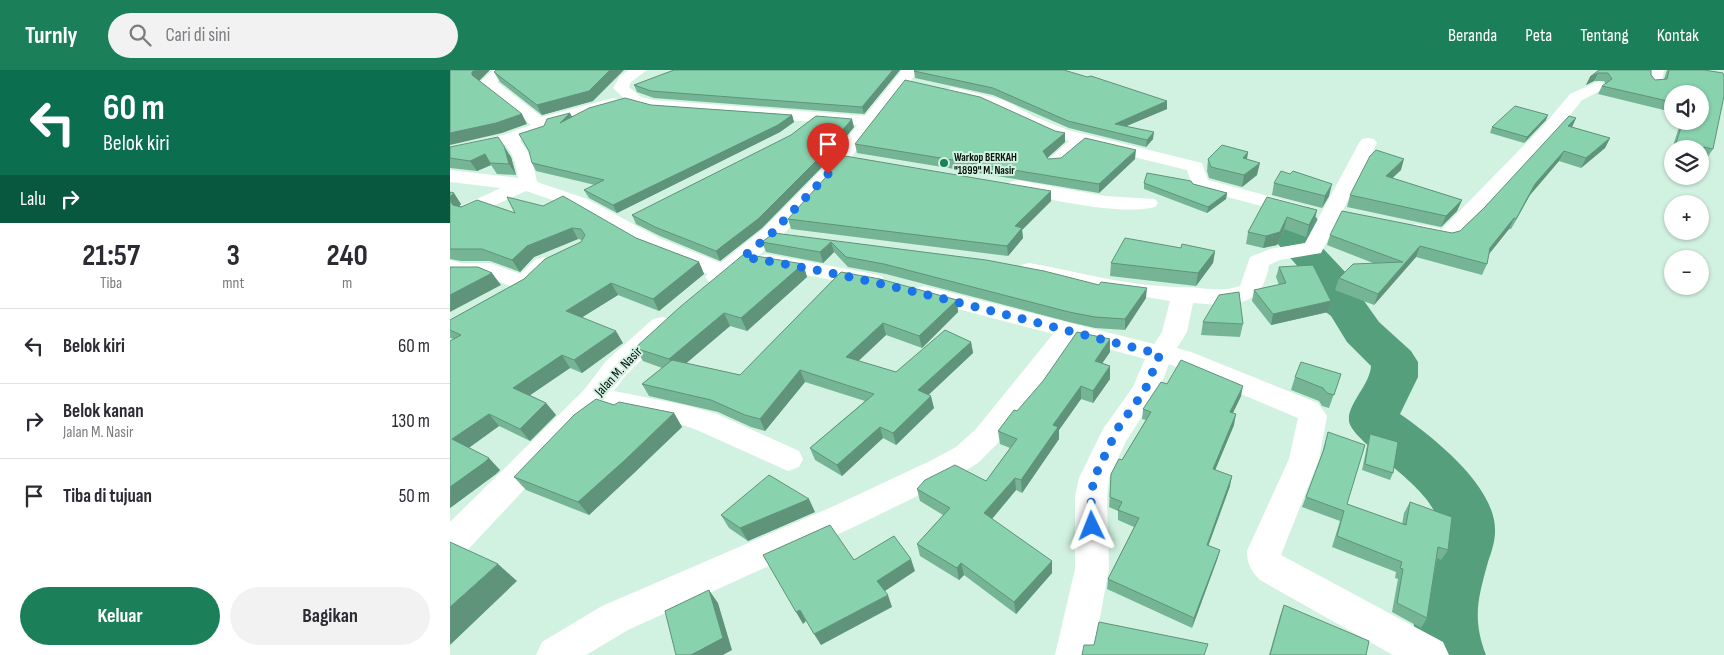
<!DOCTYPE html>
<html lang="id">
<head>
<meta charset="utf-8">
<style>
	:root { --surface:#fff; --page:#f2f2f3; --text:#2b2b33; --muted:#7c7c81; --line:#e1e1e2; --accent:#1b805a }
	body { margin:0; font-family:"Sofia Sans Condensed",sans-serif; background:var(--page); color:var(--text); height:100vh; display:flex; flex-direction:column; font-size:19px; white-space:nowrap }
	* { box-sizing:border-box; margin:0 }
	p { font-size:16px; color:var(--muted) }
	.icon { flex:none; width:28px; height:28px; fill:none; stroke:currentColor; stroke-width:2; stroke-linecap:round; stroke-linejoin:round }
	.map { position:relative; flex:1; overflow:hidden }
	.sheet { display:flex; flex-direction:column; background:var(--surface); width:450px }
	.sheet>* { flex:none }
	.hud { background:#0b6e4f; color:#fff; overflow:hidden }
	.tools { position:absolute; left:1214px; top:15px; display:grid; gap:10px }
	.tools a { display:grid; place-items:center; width:45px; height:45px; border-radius:50%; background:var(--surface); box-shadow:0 1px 4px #0004; font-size:25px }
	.pin { position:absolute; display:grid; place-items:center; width:42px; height:42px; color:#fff; margin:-51px -21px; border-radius:50% 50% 50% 0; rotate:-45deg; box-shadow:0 0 5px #0007 }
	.pin .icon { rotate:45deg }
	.me { position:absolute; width:55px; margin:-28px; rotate:358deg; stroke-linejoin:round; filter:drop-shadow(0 0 4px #0008) }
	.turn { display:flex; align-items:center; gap:18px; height:105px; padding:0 20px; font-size:22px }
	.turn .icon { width:65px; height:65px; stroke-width:2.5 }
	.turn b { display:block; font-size:35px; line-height:42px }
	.then { display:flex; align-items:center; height:48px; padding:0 20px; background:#0003; gap:10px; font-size:19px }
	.eta { display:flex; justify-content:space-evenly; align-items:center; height:85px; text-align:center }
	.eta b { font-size:30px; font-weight:700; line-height:35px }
	.primary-button { display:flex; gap:10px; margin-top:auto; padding:10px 20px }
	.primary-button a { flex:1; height:58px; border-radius:30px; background:var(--accent); color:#fff; font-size:20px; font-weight:700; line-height:58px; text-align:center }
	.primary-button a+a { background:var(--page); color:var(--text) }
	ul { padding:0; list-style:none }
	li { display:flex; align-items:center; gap:15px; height:75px; padding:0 20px; border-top:1px solid var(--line) }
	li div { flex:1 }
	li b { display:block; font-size:19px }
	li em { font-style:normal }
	header { display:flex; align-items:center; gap:30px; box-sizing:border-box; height:70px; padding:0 25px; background:var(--accent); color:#fff }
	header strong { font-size:24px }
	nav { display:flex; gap:28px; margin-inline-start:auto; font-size:18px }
	.search { width:350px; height:45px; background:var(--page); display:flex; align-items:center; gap:12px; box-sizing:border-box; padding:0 18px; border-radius:28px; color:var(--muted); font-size:19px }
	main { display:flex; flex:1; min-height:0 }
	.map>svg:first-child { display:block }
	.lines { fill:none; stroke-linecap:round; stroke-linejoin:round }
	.river { fill:#559f7d; fill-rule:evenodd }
	.street { fill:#fff; fill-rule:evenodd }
	.secondary { fill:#fff; fill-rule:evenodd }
	.wall { fill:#75b596 }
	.shaded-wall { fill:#5f937a }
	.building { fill:#88d2ae; stroke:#5f937a }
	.route { stroke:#1a73e8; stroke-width:9; stroke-dasharray:0 16.2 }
	.poi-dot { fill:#1b805a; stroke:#d2f2e1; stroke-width:2 }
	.labels { text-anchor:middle; stroke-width:4; stroke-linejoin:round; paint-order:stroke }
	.far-poi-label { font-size:11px; font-weight:bold; fill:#07120d; stroke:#d2f2e1; text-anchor:start }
	.street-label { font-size:14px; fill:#07120d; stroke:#d2f2e1 }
</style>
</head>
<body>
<header>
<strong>Turnly</strong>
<div class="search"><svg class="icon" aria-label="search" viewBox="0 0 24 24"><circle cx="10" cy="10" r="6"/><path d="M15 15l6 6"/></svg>Cari di sini</div>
<nav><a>Beranda</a><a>Peta</a><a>Tentang</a><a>Kontak</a></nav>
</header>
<main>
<section class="sheet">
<div class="hud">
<div class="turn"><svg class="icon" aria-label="left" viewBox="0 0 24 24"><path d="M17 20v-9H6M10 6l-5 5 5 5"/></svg><div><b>60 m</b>Belok kiri</div></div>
<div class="then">Lalu<svg class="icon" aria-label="right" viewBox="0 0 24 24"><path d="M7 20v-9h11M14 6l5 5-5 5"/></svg></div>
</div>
<div class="eta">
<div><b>21:57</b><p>Tiba</p></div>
<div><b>3</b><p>mnt</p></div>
<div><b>240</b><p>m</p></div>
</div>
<ul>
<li><svg class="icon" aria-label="left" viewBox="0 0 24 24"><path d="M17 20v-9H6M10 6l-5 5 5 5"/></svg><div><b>Belok kiri</b></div><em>60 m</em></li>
<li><svg class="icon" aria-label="right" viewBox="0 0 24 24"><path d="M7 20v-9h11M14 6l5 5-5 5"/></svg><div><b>Belok kanan</b><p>Jalan M. Nasir</p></div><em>130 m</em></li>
<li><svg class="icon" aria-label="arrive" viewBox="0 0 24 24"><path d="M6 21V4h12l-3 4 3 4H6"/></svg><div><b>Tiba di tujuan</b></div><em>50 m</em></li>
</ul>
<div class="primary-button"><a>Keluar</a><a>Bagikan</a></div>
</section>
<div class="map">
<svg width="1274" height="585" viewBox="0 0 1274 585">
	<rect width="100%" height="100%" fill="#d2f2e1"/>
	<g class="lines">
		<path class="river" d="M853 144 866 147 871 155 866 171 899 206 895 216 912 228 929 252 961 281 968 292V307L950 344C983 367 1047 417 1045 462 1045 472 1041 483 1038 492 1028 528 1022 549 1036 585H970C957 547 966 526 979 490 983 477 989 463 987 449 980 415 902 373 899 351 897 334 920 315 921 296L897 272 881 246 858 229 852 220 858 208 827 173 840 147Z"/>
		<path class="street" d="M43 0H59L47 12 92 47 163 28 169 30 171 33 169 36 100 55 97 61 70 70 82 89 87 112 137 129 209 168 281 197 284 202 281 207 273 209 265 207 193 178 123 137 76 121 25 144 18 146 11 144 8 140 11 136 51 118 0 112V100L68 108C66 96 64 84 55 75L0 87V77L53 65 81 55 29 13Z
			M179 0H197L181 12 179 17 191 27 204 30 418 46 424 47 426 51 424 55 418 56 204 40 180 34 163 18 170 6Z
			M1200 0H1214L1211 16H1201L1198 13Z
			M1149 11 1157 16 1154 19 1132 30 1106 63 1004 170 997 172 959 164 956 160 959 156 966 154 992 159 1094 55 1120 24Z
			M502 17 554 30 583 46 618 60 752 93 758 110 856 136 859 140 856 144 849 146 743 118 737 100 635 75 610 96H598L595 92 619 71 571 54 542 36 497 25 494 22Z
			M918 68 924 69 927 73 871 183 830 190 819 195C812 240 780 236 743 233L737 262 727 278 741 282 868 333 877 346 869 389 831 485 993 572 999 585H943L810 510C801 501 797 494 797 481L839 389 848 348 719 294 709 320 676 371 659 408 657 427 659 499 643 585H605L625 499V427L629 408 653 359 683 317 695 289 626 270 546 375 528 393 504 408 406 456 178 560 136 585H86L92 572 152 536 384 436 482 390 506 377 526 359 603 264 466 228 462 223 466 218 474 216 704 274 712 262 720 231 579 207 571 205 568 200 571 195 579 193C629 202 682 217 732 217 752 217 770 223 790 216L800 187 820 179 855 173 909 73 912 69Z
			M567 110 655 126 705 129 708 133 705 137C669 146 597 129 560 120L557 116 560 112Z
			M317 184 424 204 432 206 435 211 432 216 424 218 309 196 306 191 309 186Z
			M94 187 102 189 105 194 81 219 73 221 37 207H10L0 204V190L11 193H40L70 204 86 189Z
			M144 317 239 336 267 344 349 381 353 389 349 397 338 401 247 360 227 353 134 334 130 327 134 320Z"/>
		<path class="secondary" d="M452 0H469L385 108 329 169 275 212 267 214 259 212 255 207 259 202 313 159 371 100Z
			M212 247 221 249 225 255 221 261 176 305 154 334 12 486 0 490V452L134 320 156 291 203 249Z"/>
	</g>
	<path class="wall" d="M224 0H450L414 44 204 28 187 22 184 15Z
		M1149 0 1201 5 1205 10 1214 9 1217 0H1254L1263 79 1257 88 1250 87V79H1222V86L1220 85 1231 51H1250V24H1222V42L1148 24 1152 16 1156 14 1154 11H1144L1136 15 1140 7Z
		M464 1 717 39 676 56 703 69 696 77 619 58 543 25 465 8Z
		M44 2 143 31 92 45 50 12Z
		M201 35 342 45 344 52 330 62 167 143 139 128 134 120 145 115 86 101 82 93 122 47Z
		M1126 48 1122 57 1160 68 1155 78 1131 98 1109 91 1080 125 1061 159H1059L1039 184 1037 194 1032 205 966 187 924 235 885 220 889 208 923 193 877 175 880 165 1002 163 1010 161Z
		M1096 50 1074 73 1040 63 1042 57Z
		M404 57 370 99 312 158 270 191 210 166 186 154 182 145Z
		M615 63V72L597 88 598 89H685L649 123 407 83 405 74Z
		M0 77 61 87 66 105 47 104 41 95 27 101 0 98Z
		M798 82 797 89 807 105 792 117 759 108 757 101 758 89Z
		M951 100 942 108 1012 130 1007 141 991 157 897 137 900 125Z
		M840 104 879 126 872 138 822 125 824 113Z
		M694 113 743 114 777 123 776 129 757 143 694 119Z
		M601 121V131L572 160 573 168 558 186 341 159 338 149Z
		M0 122 11 134 9 136 65 143 186 168 249 192 254 204 209 241 168 225 132 247 173 273 132 303 120 298 80 325 96 333 106 345 80 371 49 356 19 378 50 400 46 404 0 438V271L4 269 0 268V250L74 209 131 172 132 170 128 169 84 187 70 202 40 191H11L0 189Z
		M817 127 867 140 864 152 856 167 834 159 827 175 813 178 796 174 798 162Z
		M324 163 696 228 675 260 645 258 619 252 436 204 398 197 384 182 373 193 316 182 312 172Z
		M731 178 765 181 763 193 746 216 660 206 661 193Z
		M353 194 357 207 297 261 280 256 236 293 290 305 391 202 507 230 508 242 472 278 436 265 408 291 446 302 521 272 523 283 478 325 484 338 446 375 433 368 392 406 365 390 360 378 415 331 355 312 315 361 301 357 268 342 199 326 192 314 212 298 193 291 185 278Z
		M829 197 881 231 878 242 821 255 802 231 804 220 829 215 826 207Z
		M753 252 793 254 790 267 751 265Z
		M660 282 652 293 660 296V309L643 333 631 329 609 360V369L572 423 566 420 542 449 602 503 566 544 514 505 509 510 470 486 467 474 493 445 470 431 467 419 536 411 560 378 550 374 548 361 567 341Z
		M891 304 879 338 872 336 869 331 841 320 845 307Z
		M717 314 791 326 783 343 784 355 765 400 780 416 758 476 770 480 767 490 742 558 657 519 658 509 684 457 668 450V441L659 437 661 404 672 390 696 350 692 349 693 339Z
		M164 335 224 343 232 357 184 403 139 445 76 420 64 407Z
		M878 362 897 434 952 454 954 443 960 432 998 480 991 490 987 488 977 548 971 558 942 542 948 509 945 508 946 502 882 477 890 451 852 437 871 387 875 373Z
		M920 364 943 403 940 410 912 400 918 371Z
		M365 442 298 471 279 458 271 445Z
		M834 535 916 585H819L830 546Z"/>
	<path class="shaded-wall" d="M25 0H40L28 12 22 5V2Z
		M160 0H174L143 31 92 45 87 35Z
		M443 0H450L414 44 412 37Z
		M1148 3 1144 11 1136 15 1140 7Z
		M717 31V39L665 61V54Z
		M120 43 124 50 110 53Z
		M72 44 77 54 52 63 0 75V63Z
		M342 45 344 52 330 62 167 143 163 135Z
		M1098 45 1096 50 1074 73 1077 67Z
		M1126 48 1122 57 1118 56Z
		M402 49 404 57 370 99 312 158 270 191 266 181Z
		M704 62 703 69 696 77 697 70Z
		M615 63V72L594 91 593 81Z
		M1160 68 1155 78 1131 98 1136 88Z
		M54 76 61 87 66 105 59 94Z
		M686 80 685 89 649 123V114Z
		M1114 81 1109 91 1080 125 1061 159 1085 114Z
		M798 82 796 94 793 88Z
		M35 84 41 95 27 101 20 91Z
		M954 89 951 100 933 117 936 106Z
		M810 93 807 105 792 117 794 105Z
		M882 114 879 126 872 138 875 126Z
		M601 121V131L572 160 573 168 558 186 557 176 565 156Z
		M4 123 11 134 6 140 0 131V127Z
		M777 123 776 129 757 143 758 137Z
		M1012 130 1007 141 991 157 996 146Z
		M867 140 864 152 856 167 859 155Z
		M837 147 834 159 827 175 813 178 816 166Z
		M1064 148 1059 159 1035 189 1040 178Z
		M122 158 128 169 84 187 70 202 62 190 77 176Z
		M381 172 384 182 373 193 370 182Z
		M970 176 966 187 924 235 928 224Z
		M765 181 763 193 746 216 748 203Z
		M249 192 254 204 209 241 203 229Z
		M353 194 357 207 297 261 291 248Z
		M42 203 51 215 0 242V225Z
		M161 213 168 225 123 253 116 241Z
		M697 218 696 228 675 260V249Z
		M507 230 508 242 472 278 469 266Z
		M881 231 878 242 821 255 823 244Z
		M274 243 280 256 226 302 219 289Z
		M433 253 436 265 400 299 396 287Z
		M166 261 173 273 132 303 124 290Z
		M660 269V282L645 304V291Z
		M521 272 523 283 471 332 468 320Z
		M112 285 120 298 73 330 63 318Z
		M660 296V309L643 333V321Z
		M350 300 355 312 315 361 310 349Z
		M631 316V329L609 360V369L572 423 571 410 603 355Z
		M793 316 791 326 778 353 780 342Z
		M481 326 484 338 446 375 443 363Z
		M96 333 106 345 80 371 70 359Z
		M224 343 232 357 184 403 139 445 128 432Z
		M39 344 49 356 14 381 2 369Z
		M786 344 784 355 761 410 763 399Z
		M430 357 433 368 392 406 387 395Z
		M39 388 50 400 46 404 0 438V417Z
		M782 406 780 416 755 485 757 475Z
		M565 408 566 420 536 456 534 443Z
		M359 429 365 442 298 471 290 458Z
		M770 480 767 490 742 558 744 548Z
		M461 489 465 501 432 523 427 511Z
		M602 491V503L566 544 564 532Z
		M511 493 514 505 509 510 507 498Z
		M48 494 67 511 0 575V537Z
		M259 520 268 533 282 580 273 585H241Z
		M438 525 442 537 371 575 364 564Z
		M350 540 356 551 353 554 346 542Z"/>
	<path class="building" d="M0 0H25L22 2V5L72 44 46 53 0 63Z
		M46 0H160L139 21 87 35 44 2Z
		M224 0H443L412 37 201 21 184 15Z
		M465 0H614L637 7 641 6 717 31 665 54 704 62 697 70 618 51 543 18 464 1Z
		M1149 0H1201V5L1205 10 1217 9 1219 0H1254L1273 3 1274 6V26L1263 79 1254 77 1251 83H1250V79H1236L1225 76 1233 51H1250V24H1222V32L1152 16 1162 9 1158 3H1148L1140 7Z
		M455 10 530 27 605 61 615 63 593 81 598 89 611 88 635 68 686 80 649 114 405 74Z
		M175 28 201 35 342 45 328 55 163 135 134 120 154 110 82 93 79 81 69 64 94 56 97 49 120 43 110 53 139 38Z
		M1065 36 1098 45 1077 67 1042 57Z
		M366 46 402 49 367 90 308 149 266 181 205 157 182 145 341 65Z
		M1119 46 1126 48 1118 56 1160 68 1136 88 1114 81 1085 114 1066 149 1064 148 1040 178 1037 194 970 176 928 224 889 208 903 194 953 192 880 165 892 141 1002 163 1010 161 1034 138Z
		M48 67 54 76 59 94 40 93 35 84 20 91 0 88V77Z
		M772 75 798 82 793 88 810 93 794 105 761 97 758 89Z
		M926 80 954 89 936 106 1012 130 996 146 900 125 920 86Z
		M395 86 601 121 565 156 572 158 557 176 338 149Z
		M831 101 840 104 843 101 882 114 875 126 824 113Z
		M697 103 741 111 743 114 777 123 758 137 694 113Z
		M0 122 4 123 0 127Z
		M113 126 186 168 249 192 203 229 161 213 116 241 166 261 124 290 112 285 63 318 96 333 70 359 39 344 2 369 39 388 35 392 0 417V271L11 265 0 260V250L74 209 95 189 131 172 135 165 131 159 122 158 77 176 62 190 32 179H0V131L3 135 11 137 27 130 65 143 57 127 93 136Z
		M817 127 867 140 859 155 837 147 830 162 816 166 798 162Z
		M324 163 536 190 594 201 649 215 651 212 697 218 675 249 645 247 619 242 434 194 396 187 381 172 370 182 312 172Z
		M675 168 731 178 732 174 765 181 748 203 661 193Z
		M294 184 353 194 291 248 274 243 219 289 185 278 230 237Z
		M863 195 881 231 823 244 804 220 836 213 829 197Z
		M0 197H28L42 203 0 225Z
		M391 202 430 209 507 230 469 266 433 253 396 287 446 302 495 260 521 272 468 320 481 326 443 363 430 357 387 395 360 378 424 324 350 300 310 349 295 345 261 330 192 314 222 290 290 305Z
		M789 222 793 254 753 252 769 225Z
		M627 262 660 269 645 291 660 296 643 321 631 316 603 355 608 357 571 410 565 408 534 443 602 491 564 532 511 493 507 498 467 474 500 438 467 419 475 410 505 395 536 411 567 369 548 361 564 340 567 341 593 311Z
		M731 290 793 316 780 342 786 344 763 399 782 406 757 475 770 480 744 548 658 509 689 448 668 440 672 432 660 427 661 404 669 389 672 390 701 342 693 339 711 312 717 314Z
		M851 292 891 304 884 325 877 323 873 318 845 307Z
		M146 329 164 335 169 332 224 343 175 390 128 432 64 407 124 345Z
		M878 362 915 375 897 434 956 455 960 432 1002 447 998 480 988 477 977 548 947 533 953 499 950 498 952 492 887 466 894 441 856 427 874 379Z
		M920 364 948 372 943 403 915 394Z
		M319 405 359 429 290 458 271 445Z
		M380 455 404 490 444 466 461 489 427 511 438 525 364 564 350 540 346 542 313 485Z
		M0 472 48 494 0 537Z
		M259 520 273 568 241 585H226L215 541Z
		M834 535 919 571 916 585H820Z
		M649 552 758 574 754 585H632L634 575H644Z"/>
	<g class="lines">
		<path class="route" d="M378 104 321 164 293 187C434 209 571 250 710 284L695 320 668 358 644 408 641 427 642 456"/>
	</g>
	<circle class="poi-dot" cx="494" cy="93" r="5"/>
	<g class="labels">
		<g class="far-poi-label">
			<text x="504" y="91">Warkop BERKAH<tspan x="504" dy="13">"1899" M. Nasir</tspan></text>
		</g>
		<g class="street-label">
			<text transform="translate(168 301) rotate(-47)" y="5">Jalan M. Nasir</text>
		</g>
	</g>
</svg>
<div class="tools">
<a><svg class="icon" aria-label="sound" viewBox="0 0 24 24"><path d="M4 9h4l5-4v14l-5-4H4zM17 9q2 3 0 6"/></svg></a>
<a><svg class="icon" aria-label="layers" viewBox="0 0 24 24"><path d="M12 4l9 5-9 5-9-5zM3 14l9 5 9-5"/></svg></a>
<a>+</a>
<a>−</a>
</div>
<div class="pin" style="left:378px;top:104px;background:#d93025"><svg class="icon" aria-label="arrive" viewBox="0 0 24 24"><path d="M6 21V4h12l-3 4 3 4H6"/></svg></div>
<svg class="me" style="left:642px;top:456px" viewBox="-20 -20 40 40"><path d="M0-17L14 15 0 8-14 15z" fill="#1a73e8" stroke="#fff" stroke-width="4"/></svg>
</div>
</main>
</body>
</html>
